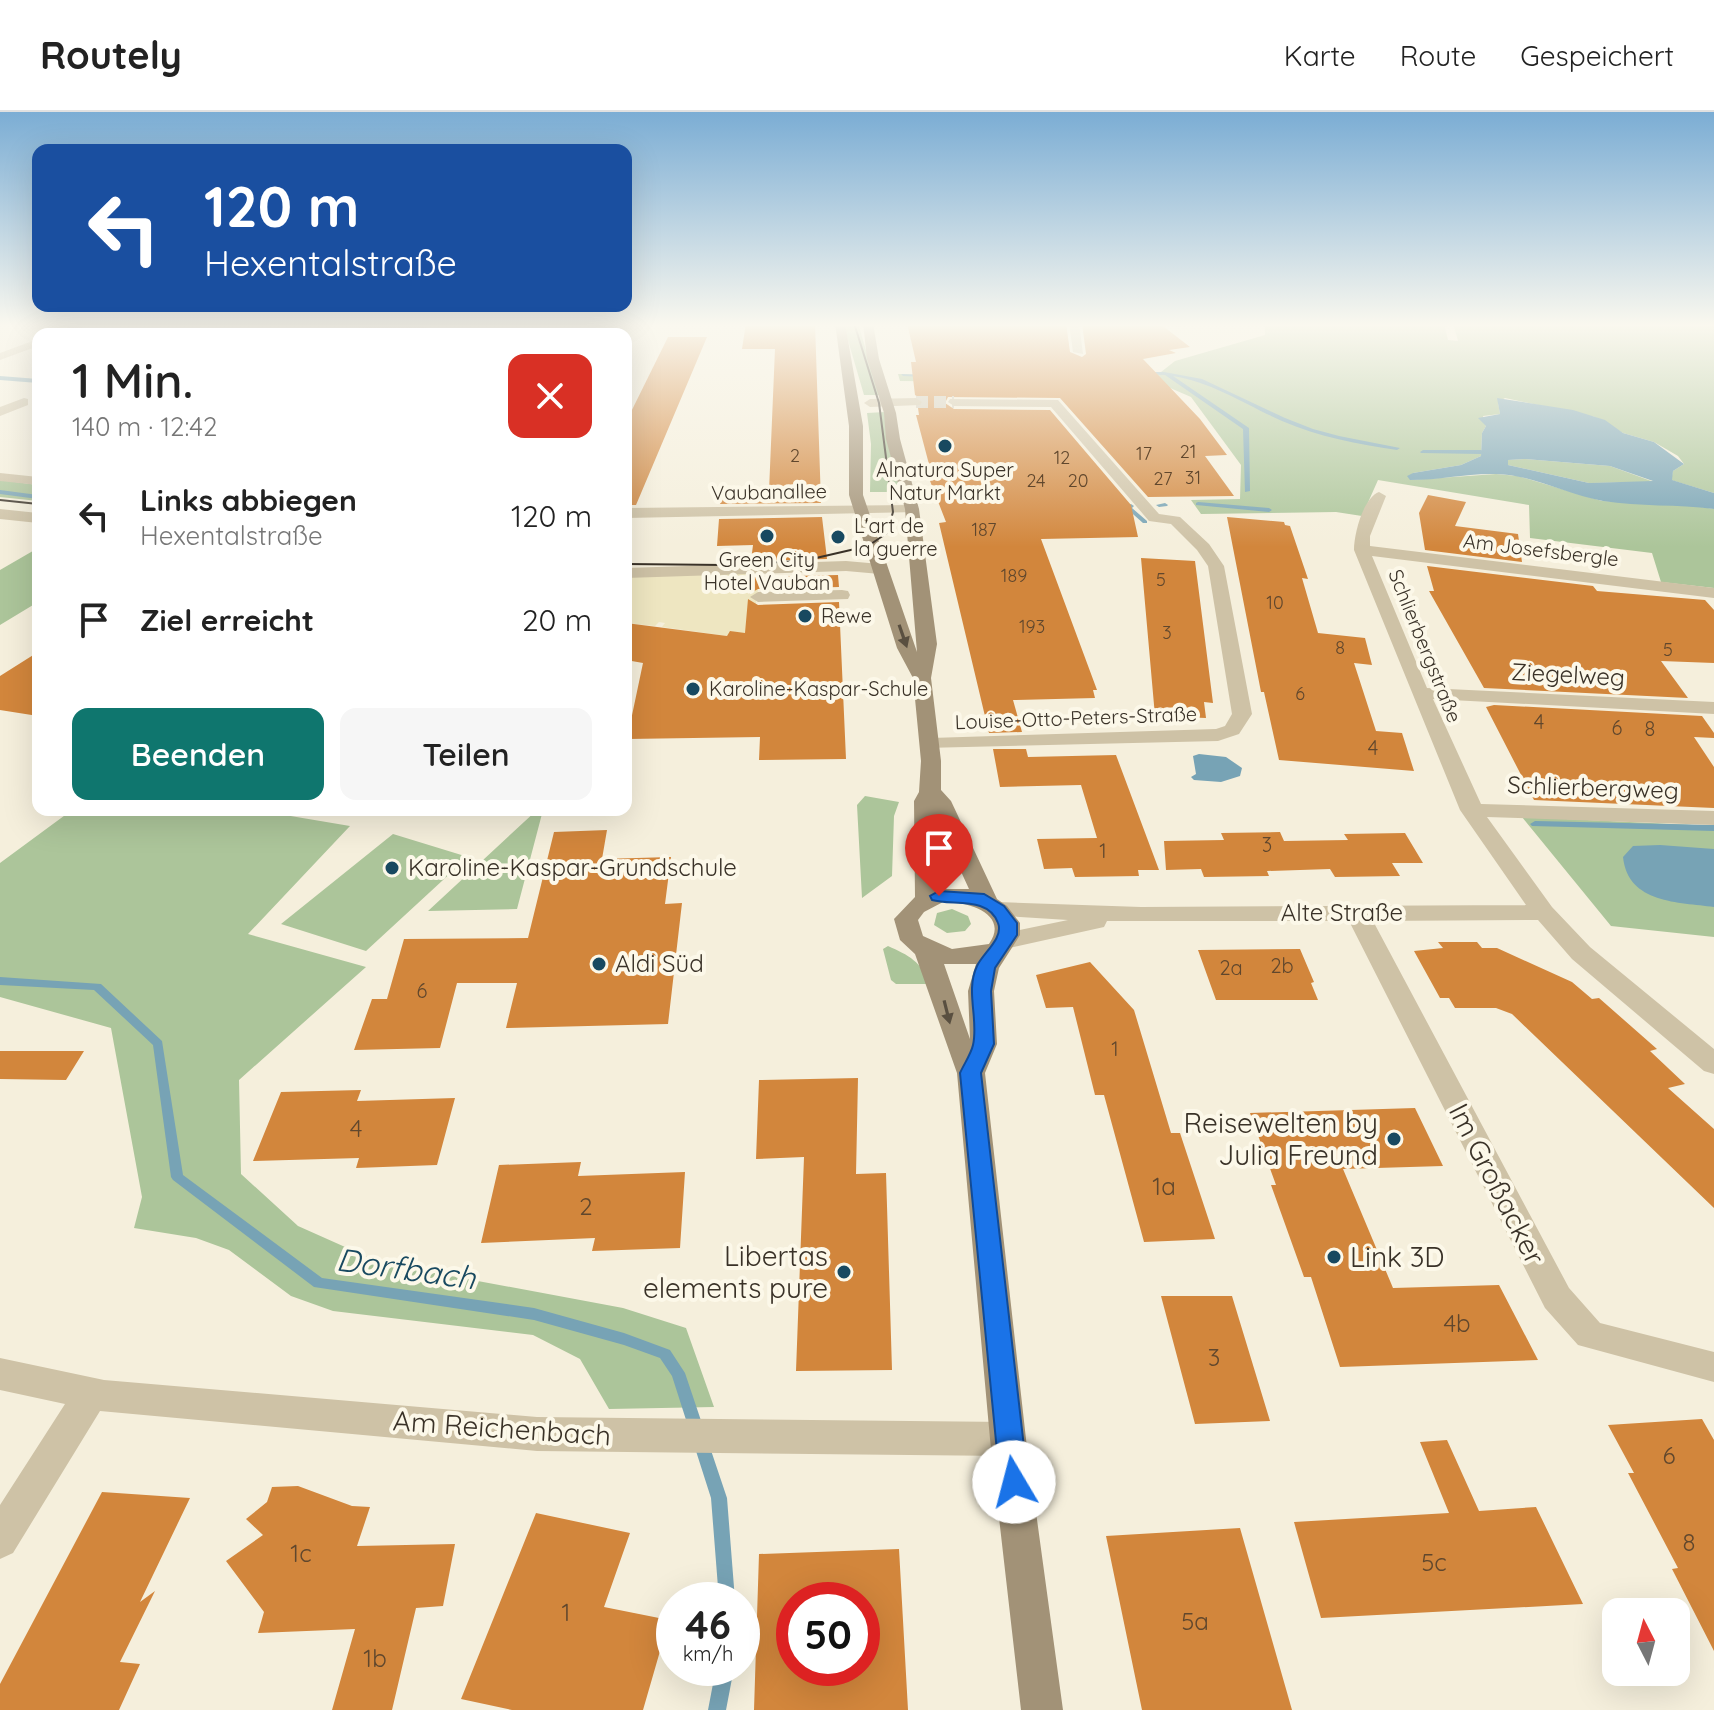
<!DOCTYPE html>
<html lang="de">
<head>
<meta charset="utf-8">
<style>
	:root { --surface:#fff; --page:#f6f6f6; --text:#222; --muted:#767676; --line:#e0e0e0; --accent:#0f766e }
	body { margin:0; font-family:Quicksand,sans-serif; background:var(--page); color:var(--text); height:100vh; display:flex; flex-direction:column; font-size:30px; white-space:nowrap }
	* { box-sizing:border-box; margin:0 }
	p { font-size:26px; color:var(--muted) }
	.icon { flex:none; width:44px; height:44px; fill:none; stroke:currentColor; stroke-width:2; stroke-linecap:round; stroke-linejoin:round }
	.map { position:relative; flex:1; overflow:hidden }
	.drawer { position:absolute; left:32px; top:216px; width:600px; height:488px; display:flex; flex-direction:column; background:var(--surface); border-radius:16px; box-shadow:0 8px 32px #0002 }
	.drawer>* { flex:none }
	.top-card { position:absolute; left:32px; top:32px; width:600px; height:168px; border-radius:16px; box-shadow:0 8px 32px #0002; background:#1a4fa0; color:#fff; overflow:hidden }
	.needle { width:52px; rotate:354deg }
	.fabs { position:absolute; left:1602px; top:1486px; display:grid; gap:16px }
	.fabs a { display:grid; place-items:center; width:88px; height:88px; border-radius:16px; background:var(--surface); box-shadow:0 8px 32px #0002; font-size:40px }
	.speed { position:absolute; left:656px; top:1470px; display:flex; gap:16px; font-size:40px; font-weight:700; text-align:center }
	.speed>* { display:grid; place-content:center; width:104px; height:104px; border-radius:50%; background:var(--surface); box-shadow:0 8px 32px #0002; line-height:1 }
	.speed small { font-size:20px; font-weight:400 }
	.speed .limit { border:12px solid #d22; background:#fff; color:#111 }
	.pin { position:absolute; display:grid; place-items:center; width:68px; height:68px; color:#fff; margin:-82px -34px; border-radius:50% 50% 50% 0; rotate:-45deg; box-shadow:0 0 8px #0007 }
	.pin .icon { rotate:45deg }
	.me { position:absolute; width:88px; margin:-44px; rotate:352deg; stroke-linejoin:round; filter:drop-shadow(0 0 6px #0008) }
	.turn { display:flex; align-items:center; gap:28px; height:168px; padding:0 40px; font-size:36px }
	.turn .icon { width:104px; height:104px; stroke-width:2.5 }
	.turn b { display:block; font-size:56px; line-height:68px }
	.round { display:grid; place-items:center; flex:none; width:84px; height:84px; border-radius:16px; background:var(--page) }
	.overview { display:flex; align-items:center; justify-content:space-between; height:136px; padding:0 40px }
	h1 { font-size:48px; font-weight:600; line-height:60px }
	.primary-button { display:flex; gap:16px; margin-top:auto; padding:16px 40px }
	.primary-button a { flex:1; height:92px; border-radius:16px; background:var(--accent); color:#fff; font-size:32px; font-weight:600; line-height:92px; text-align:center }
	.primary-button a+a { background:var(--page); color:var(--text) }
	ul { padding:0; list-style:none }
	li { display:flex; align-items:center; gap:24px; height:104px; padding:0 40px }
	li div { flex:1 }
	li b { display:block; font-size:30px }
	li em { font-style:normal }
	header { display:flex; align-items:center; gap:48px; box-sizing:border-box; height:112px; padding:0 40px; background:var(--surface); border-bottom:2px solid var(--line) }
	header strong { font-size:38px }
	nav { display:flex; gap:44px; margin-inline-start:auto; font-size:28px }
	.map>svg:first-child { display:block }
	.green { fill:#acc59a }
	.plaza { fill:#eee6c1 }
	.water { fill:#77a3b5; fill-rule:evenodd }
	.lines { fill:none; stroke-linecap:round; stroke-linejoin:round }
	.stream { fill:#77a3b5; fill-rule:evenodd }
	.building { fill:#d2863c; fill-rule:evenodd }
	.street-tunnel { stroke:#d0c9b8; stroke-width:12; stroke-dasharray:12 6; stroke-linecap:butt }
	.street { fill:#cec2a6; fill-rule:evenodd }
	.secondary { fill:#a29277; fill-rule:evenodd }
	.tram { stroke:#3a3228; stroke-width:2 }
	.oneway { fill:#594f40 }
	.route { fill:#1a73e8; stroke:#114b97; stroke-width:2 }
	.poi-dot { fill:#184960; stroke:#fcf8e9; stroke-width:3 }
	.labels { text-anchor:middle; stroke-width:8; stroke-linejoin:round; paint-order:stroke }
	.far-number-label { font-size:18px; fill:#60472d }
	.far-poi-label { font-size:20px; fill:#3a3228; stroke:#fcf8e9; text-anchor:start }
	.far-street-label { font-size:20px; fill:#3a3228; stroke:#fcf8e9 }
	.number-label { font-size:20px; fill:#60472d }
	.street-label { font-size:24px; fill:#3a3228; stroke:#fcf8e9 }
	.poi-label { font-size:24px; fill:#3a3228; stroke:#fcf8e9; text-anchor:start }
	.near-number-label { font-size:24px; fill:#60472d }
	.near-poi-label { font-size:28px; fill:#3a3228; stroke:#fcf8e9; text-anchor:end }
	.near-street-label { font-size:28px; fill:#3a3228; stroke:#fcf8e9 }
	.near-water-label { font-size:32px; font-style:italic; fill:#184960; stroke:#fcf8e9 }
</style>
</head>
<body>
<header>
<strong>Routely</strong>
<nav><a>Karte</a><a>Route</a><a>Gespeichert</a></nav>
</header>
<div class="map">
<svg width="1714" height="1598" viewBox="0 0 1714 1598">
	<rect width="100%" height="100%" fill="#f5efdc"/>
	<path class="green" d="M843 211H858L879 283H864Z
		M1265 211H1444L1448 228 1458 229 1453 211H1714V381L1671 368 1673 359 1684 352 1678 344 1654 330 1623 321 1595 305 1505 286 1498 290 1500 302 1483 304 1486 314 1482 321 1481 344 1461 353 1413 361 1410 368 1496 362 1518 364 1602 389 1683 392 1714 397V476L1661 470 1652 441 1530 426 1529 393 1378 368 1362 404 1336 400 1201 402 1191 388 1240 387 1241 353 1191 285 1161 272 900 269 898 262 1055 266 1102 260H1161L1175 249 1265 223Z
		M885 300 902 380H870L871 332 867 301Z
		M1525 347 1610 354 1654 370 1589 371 1508 353 1507 348Z
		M0 368 38 373V389L0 385Z
		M38 436V490L0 513V458Z
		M865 684 899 690 894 704 892 764 862 786 857 693Z
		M72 698H255L350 714 248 822 366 855 239 968 241 1062 298 1114 381 1151 623 1196 686 1216 714 1295 609 1297 580 1247 533 1223 333 1199 291 1184 229 1138 196 1126 134 1116 142 1085 111 916 0 885V751Z
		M537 698H543L517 797 428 799Z
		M1522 705 1714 714V825L1611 814Z
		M393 722 468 745 366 839 281 812Z
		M952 797 968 804 971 812 965 819 947 821 934 813 937 801Z
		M888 834C908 843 923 850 928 872H896L891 868 883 837Z"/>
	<path class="plaza" d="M626 458 748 459 747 477H758L751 527 731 519 727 524 662 515 665 511 659 510 655 514 626 511Z"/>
	<path class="water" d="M1497 286 1573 298 1605 308 1623 321 1654 330 1684 352 1673 359 1672 368 1714 381V397C1677 392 1640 395 1603 389 1567 383 1534 363 1496 362 1468 361 1440 368 1410 368L1407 364 1413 361 1461 353 1481 344 1482 321 1486 314 1478 306 1500 302ZM1525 347 1610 354 1653 369 1589 371 1508 353V348Z
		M1199 642 1226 645 1242 656 1240 664 1221 670 1194 668 1191 665 1196 662 1193 644Z
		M1660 733 1714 737V795C1679 790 1628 792 1623 745L1633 734Z"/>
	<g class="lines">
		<path class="stream" d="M1145 260H1164L1202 267 1285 306 1313 317 1339 324 1400 336 1397 338C1358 332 1319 325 1282 309 1246 293 1212 270 1173 264L1249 316 1250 379 1245 380 1243 317 1165 263 1143 262Z
			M901 262 926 263 928 264 926 265 903 264Z
			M0 264 38 267V271L0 268Z
			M1423 338H1481L1484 340 1481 342 1421 341 1420 340Z
			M0 378 38 383V387L0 382Z
			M1198 390 1269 396 1272 398 1269 400 1196 393V391Z
			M1165 391 1168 393 1167 394 1159 395 1156 393Z
			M1131 392 1134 394 1132 396 1147 409V411H1143L1125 395Z
			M1535 709 1714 713V719L1532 714 1530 712Z
			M0 865 101 872 162 929 183 1063 322 1166 534 1196 624 1221 670 1238 685 1261 727 1386 735 1488H719L711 1386 672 1264 660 1246 624 1233 534 1208 314 1175 173 1068 171 1065 153 933 94 878 0 873Z
			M716 1556H734L726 1598H708Z"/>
	</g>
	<path class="building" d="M746 211H815L821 391 720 392 721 380 769 379 775 237H742Z
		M907 211H1066L1070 240 1082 245 1086 242 1082 211H1159L1190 235 1169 238 1176 241 1143 247 1200 307 1227 343 1205 344 1234 384 1148 385 1060 286 948 285 945 291 954 297 1050 298 1131 393 1138 425 1041 427 1097 578H1093L1095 586 1013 588 1022 620 989 621 939 411 946 410 925 356H930L916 303H919L918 296 925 289 915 283 911 250H916Z
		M668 225H707L636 393H626V310Z
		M1428 383 1466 390 1455 414 1518 422 1522 450 1425 438 1419 401Z
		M822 405 827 447 751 449 753 433 717 434 719 407Z
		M1227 405 1284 410 1285 413 1290 414 1308 467 1302 466 1318 521 1365 526 1372 553 1354 551 1376 619 1402 621 1414 659 1279 648 1264 580H1261Z
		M1141 446 1195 449 1213 591 1204 590 1206 606 1155 604Z
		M1427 454 1593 474 1597 479 1705 488 1714 498V551L1661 549 1688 586 1484 576 1429 479H1434Z
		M838 463 839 475 758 477 749 482 750 465Z
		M748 487 758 493 839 490 846 647 759 648 760 625 627 627 643 551 626 548V511L727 524 730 519 745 521Z
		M38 540V604L0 598V564Z
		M1494 593 1702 604 1714 621V626L1694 625 1714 655V696L1534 688 1486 595Z
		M993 637H1026L1028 645 1116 643 1159 758H1138L1139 764 1075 765 1072 756 1044 757 1037 727 1097 726 1081 673 1000 675Z
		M607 718 602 747 671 745 665 792 682 791 668 912 506 916 517 871H457L440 936 354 938 372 887H387L404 827 528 826 554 720Z
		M1280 720 1284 729 1348 728 1344 722 1405 721 1423 751H1392L1400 764 1335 765 1330 757 1267 759 1269 764 1204 765 1201 757 1166 758 1164 729 1224 728 1221 721Z
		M1438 830H1477L1482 836H1497L1572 870 1592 887 1599 886 1657 937 1650 939 1685 972 1668 976 1714 1017V1096L1512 902 1496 896H1455L1449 886H1440L1414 839 1443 836Z
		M1300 837 1314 870 1311 871 1318 888H1216L1198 838Z
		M1090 850 1134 898 1171 1021H1180L1215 1127 1144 1130 1104 983H1095L1073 895 1046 896 1036 863Z
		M0 939H84L66 968 0 967Z
		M858 966 856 1062 886 1061 892 1258 796 1259 804 1045 756 1047 759 968Z
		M361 978 357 989 455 986 437 1053 356 1056 359 1046 253 1049 281 980Z
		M1415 996 1443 1054 1343 1057 1393 1176 1499 1173 1538 1248 1340 1255 1311 1165H1304L1271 1073H1276L1250 1001Z
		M581 1050 578 1064 685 1060 680 1136 592 1139 595 1126 481 1131 499 1053Z
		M1161 1184H1232L1270 1309 1195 1312Z
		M1702 1307 1714 1328V1539L1672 1457 1678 1456 1628 1361H1634L1608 1313Z
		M1447 1328 1479 1399 1536 1395 1583 1492 1321 1506 1294 1410 1449 1401 1420 1330Z
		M298 1374 352 1394 370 1395 357 1434 455 1432 443 1494 416 1496 392 1598H332L355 1517 258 1521 264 1500 226 1449 263 1423 246 1407 267 1390 272 1375Z
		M102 1380 190 1386 140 1490 155 1479 120 1550 140 1552 119 1598H0V1572Z
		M536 1401 630 1421 604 1495 669 1508 643 1598H512L461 1587Z
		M1240 1416 1292 1598H1142L1106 1424Z
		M899 1437 908 1598H754L759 1442ZM794 1488H862V1556H794Z"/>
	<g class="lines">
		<path class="street-tunnel" d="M916 290H954"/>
		<path class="street" d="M76 211H91L68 222H52Z
			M337 211H412L439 219C434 222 357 215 342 214Z
			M1069 211H1079L1083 242 1073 240Z
			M1164 211H1192C1186 216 1170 216 1164 211Z
			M38 227V234L0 248V241Z
			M24 286 28 287V293L0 304V295Z
			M916 286 922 290 920 293 870 295 864 291 870 287Z
			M950 287 1058 288 1159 402 1180 405 1209 432 1224 454 1252 602 1239 622 1218 629 924 636 921 632 931 626 1216 617 1225 614 1232 602 1208 454 1197 438 1171 412 1149 409 1051 295 954 294 948 290Z
			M0 361 38 365V373L0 369Z
			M1379 380 1386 384 1370 424V434L1714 476V486L1372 444 1427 576 1714 590V602L1433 587 1481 692 1714 699V713L1487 705 1552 795 1590 835 1714 937V962L1704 959 1572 847 1538 808 1373 809 1569 1176 1600 1211 1714 1240V1270L1578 1233 1545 1196 1349 809H1107L1104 815 1005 837 996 835 993 829 996 823 1068 808 990 803 986 798 990 793 998 790 1141 795 1526 793 1460 698 1354 438C1354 422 1363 386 1379 380Z
			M912 393 919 397 917 400 626 406V396Z
			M0 397 38 401V411L0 407Z
			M846 449 880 452 888 457 880 462 846 459 626 466V456Z
			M842 478 848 479 850 483 848 487 758 490 750 485 758 480Z
			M0 1246 104 1268 537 1305 1008 1310 1021 1315 1026 1327 1021 1339 1008 1344 537 1339 100 1299 13 1441 0 1447V1393L65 1292 0 1278Z"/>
		<path class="secondary" d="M835 211H845L863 314V383L917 540 905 397 886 327 884 301 867 247 863 211H873L879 247 896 301 900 327 919 397 937 532 931 566 941 649V678L951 689 997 787 1007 794 1020 811V823L999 856 994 879 997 932 985 961 1026 1327 1063 1598H1021L990 1327 957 961 915 842 900 828 894 807 915 785 914 689 919 680 921 649 913 566 897 536 849 383V314ZM936 705 969 777H939ZM943 790C968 789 1010 802 989 832L952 837 923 824 918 808 924 800ZM944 852H976L968 879 970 927Z"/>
		<path class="tram" d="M0 388 38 392
			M626 452 724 453 803 449 868 434 887 421 893 400 879 291 854 211"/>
	</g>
	<defs><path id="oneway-solid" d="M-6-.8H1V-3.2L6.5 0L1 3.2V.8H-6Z" transform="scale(2)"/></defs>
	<g class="oneway">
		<use href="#oneway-solid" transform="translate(903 524) rotate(71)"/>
		<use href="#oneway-solid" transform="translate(947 900) rotate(76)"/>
	</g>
	<linearGradient id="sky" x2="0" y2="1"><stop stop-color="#7badd4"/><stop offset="0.49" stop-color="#faf8ef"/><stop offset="1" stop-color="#faf8ef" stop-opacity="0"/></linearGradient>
	<rect width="1714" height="435" fill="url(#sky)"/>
	<path class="route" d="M939 779 984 782 1004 794 1017 811V823L995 856 991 879 994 932 981 961 1028 1370 1024 1380 1014 1384 1004 1380 1000 1370 960 961C964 952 971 942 973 933 979 908 965 879 977 854 983 841 1004 826 998 811 988 784 953 794 932 788L930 784Z"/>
	<g class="poi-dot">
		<circle cx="945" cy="334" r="8"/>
		<circle cx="767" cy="424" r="8"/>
		<circle cx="838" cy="425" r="8"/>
		<circle cx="805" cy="504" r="8"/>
		<circle cx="693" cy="577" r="8"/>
		<circle cx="392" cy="756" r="8"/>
		<circle cx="599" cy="852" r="8"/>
		<circle cx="1394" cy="1027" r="8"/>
		<circle cx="1334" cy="1145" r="8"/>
		<circle cx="844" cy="1160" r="8"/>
	</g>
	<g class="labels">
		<g class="far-number-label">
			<text x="1188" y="346">21</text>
			<text x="1144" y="348">17</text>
			<text x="795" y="350">2</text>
			<text x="1062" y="352">12</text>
			<text x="1193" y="372">31</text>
			<text x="1163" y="373">27</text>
			<text x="1036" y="375">24</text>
			<text x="1078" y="375">20</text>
			<text x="984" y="424">187</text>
			<text x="1014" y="470">189</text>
			<text x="1161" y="474">5</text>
			<text x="1275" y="497">10</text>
			<text x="1032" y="521">193</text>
			<text x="1167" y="527">3</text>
			<text x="1340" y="542">8</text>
			<text x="1668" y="544">5</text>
			<text x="1300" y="588">6</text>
		</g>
		<g class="far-poi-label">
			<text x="945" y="365" text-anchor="middle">Alnatura Super<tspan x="945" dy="23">Natur Markt</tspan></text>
			<text x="854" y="421">L'art de<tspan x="854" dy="23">la guerre</tspan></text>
			<text x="767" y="455" text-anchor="middle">Green City<tspan x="767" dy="23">Hotel Vauban</tspan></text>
			<text x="821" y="511">Rewe</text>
			<text x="709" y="584">Karoline-Kaspar-Schule</text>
		</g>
		<g class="far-street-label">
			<text transform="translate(769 380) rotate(-1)" y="7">Vaubanallee</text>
			<text transform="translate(1541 438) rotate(7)" y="7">Am Josefsbergle</text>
			<text transform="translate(1425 534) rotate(68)" y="7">Schlierbergstraße</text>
			<text transform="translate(1076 606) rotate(-2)" y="7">Louise-Otto-Peters-Straße</text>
		</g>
		<g class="number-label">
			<text x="1539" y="617">4</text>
			<text x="1617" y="623">6</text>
			<text x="1650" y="624">8</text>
			<text x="1373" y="643">4</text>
			<text x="1267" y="740">3</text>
			<text x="1103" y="746">1</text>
			<text x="1282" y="861">2b</text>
			<text x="1231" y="863">2a</text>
			<text x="422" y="886">6</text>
			<text x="1115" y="944">1</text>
		</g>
		<g class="street-label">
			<text transform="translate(1568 563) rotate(3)" y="8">Ziegelweg</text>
			<text transform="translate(1593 676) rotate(2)" y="8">Schlierbergweg</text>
			<text x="1342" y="809">Alte Straße</text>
		</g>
		<g class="poi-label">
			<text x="408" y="764">Karoline-Kaspar-Grundschule</text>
			<text x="615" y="860">Aldi Süd</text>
		</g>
		<g class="near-number-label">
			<text x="356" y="1025">4</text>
			<text x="1164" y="1083">1a</text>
			<text x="586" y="1103">2</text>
			<text x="1457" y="1220">4b</text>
			<text x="1214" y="1254">3</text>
			<text x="1669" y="1352">6</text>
			<text x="1689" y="1439">8</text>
			<text x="301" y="1450">1c</text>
			<text x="1434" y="1459">5c</text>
			<text x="566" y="1509">1</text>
			<text x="1195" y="1518">5a</text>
			<text x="375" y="1555">1b</text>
		</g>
		<g class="near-poi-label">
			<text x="1378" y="1021">Reisewelten by<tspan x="1378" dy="32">Julia Freund</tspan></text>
			<text x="828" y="1154">Libertas<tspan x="828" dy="32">elements pure</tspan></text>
			<text x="1350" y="1155" text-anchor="start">Link 3D</text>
		</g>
		<g class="near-street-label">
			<text transform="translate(1497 1072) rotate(63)" y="10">Im Großacker</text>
			<text transform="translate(502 1316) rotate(4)" y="10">Am Reichenbach</text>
		</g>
		<g class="near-water-label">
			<text transform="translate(406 1157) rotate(8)" y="11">Dorfbach</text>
		</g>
	</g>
</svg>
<div class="fabs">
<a><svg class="needle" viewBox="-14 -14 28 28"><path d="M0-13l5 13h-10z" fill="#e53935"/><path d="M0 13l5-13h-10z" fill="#767676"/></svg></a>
</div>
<div class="speed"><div>46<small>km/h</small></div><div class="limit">50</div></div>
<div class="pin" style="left:939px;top:784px;background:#d93025"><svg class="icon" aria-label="arrive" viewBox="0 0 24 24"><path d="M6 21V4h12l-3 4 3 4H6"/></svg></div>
<svg class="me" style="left:1014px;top:1370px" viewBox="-20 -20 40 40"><circle r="19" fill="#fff"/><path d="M0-13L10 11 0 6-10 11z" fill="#1a73e8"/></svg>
<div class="top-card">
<div class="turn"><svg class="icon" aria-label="left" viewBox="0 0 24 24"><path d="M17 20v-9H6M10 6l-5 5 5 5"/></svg><div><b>120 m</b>Hexentalstraße</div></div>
</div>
<section class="drawer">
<div class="overview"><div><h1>1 Min.</h1><p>140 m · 12:42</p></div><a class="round" style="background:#d93025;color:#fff"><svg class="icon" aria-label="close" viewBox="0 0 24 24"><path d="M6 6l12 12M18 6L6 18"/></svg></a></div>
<ul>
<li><svg class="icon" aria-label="left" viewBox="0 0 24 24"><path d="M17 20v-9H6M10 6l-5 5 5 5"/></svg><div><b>Links abbiegen</b><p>Hexentalstraße</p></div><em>120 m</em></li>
<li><svg class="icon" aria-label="arrive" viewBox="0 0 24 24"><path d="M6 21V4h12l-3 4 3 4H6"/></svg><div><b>Ziel erreicht</b></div><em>20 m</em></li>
</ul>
<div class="primary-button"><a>Beenden</a><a>Teilen</a></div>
</section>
</div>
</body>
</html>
